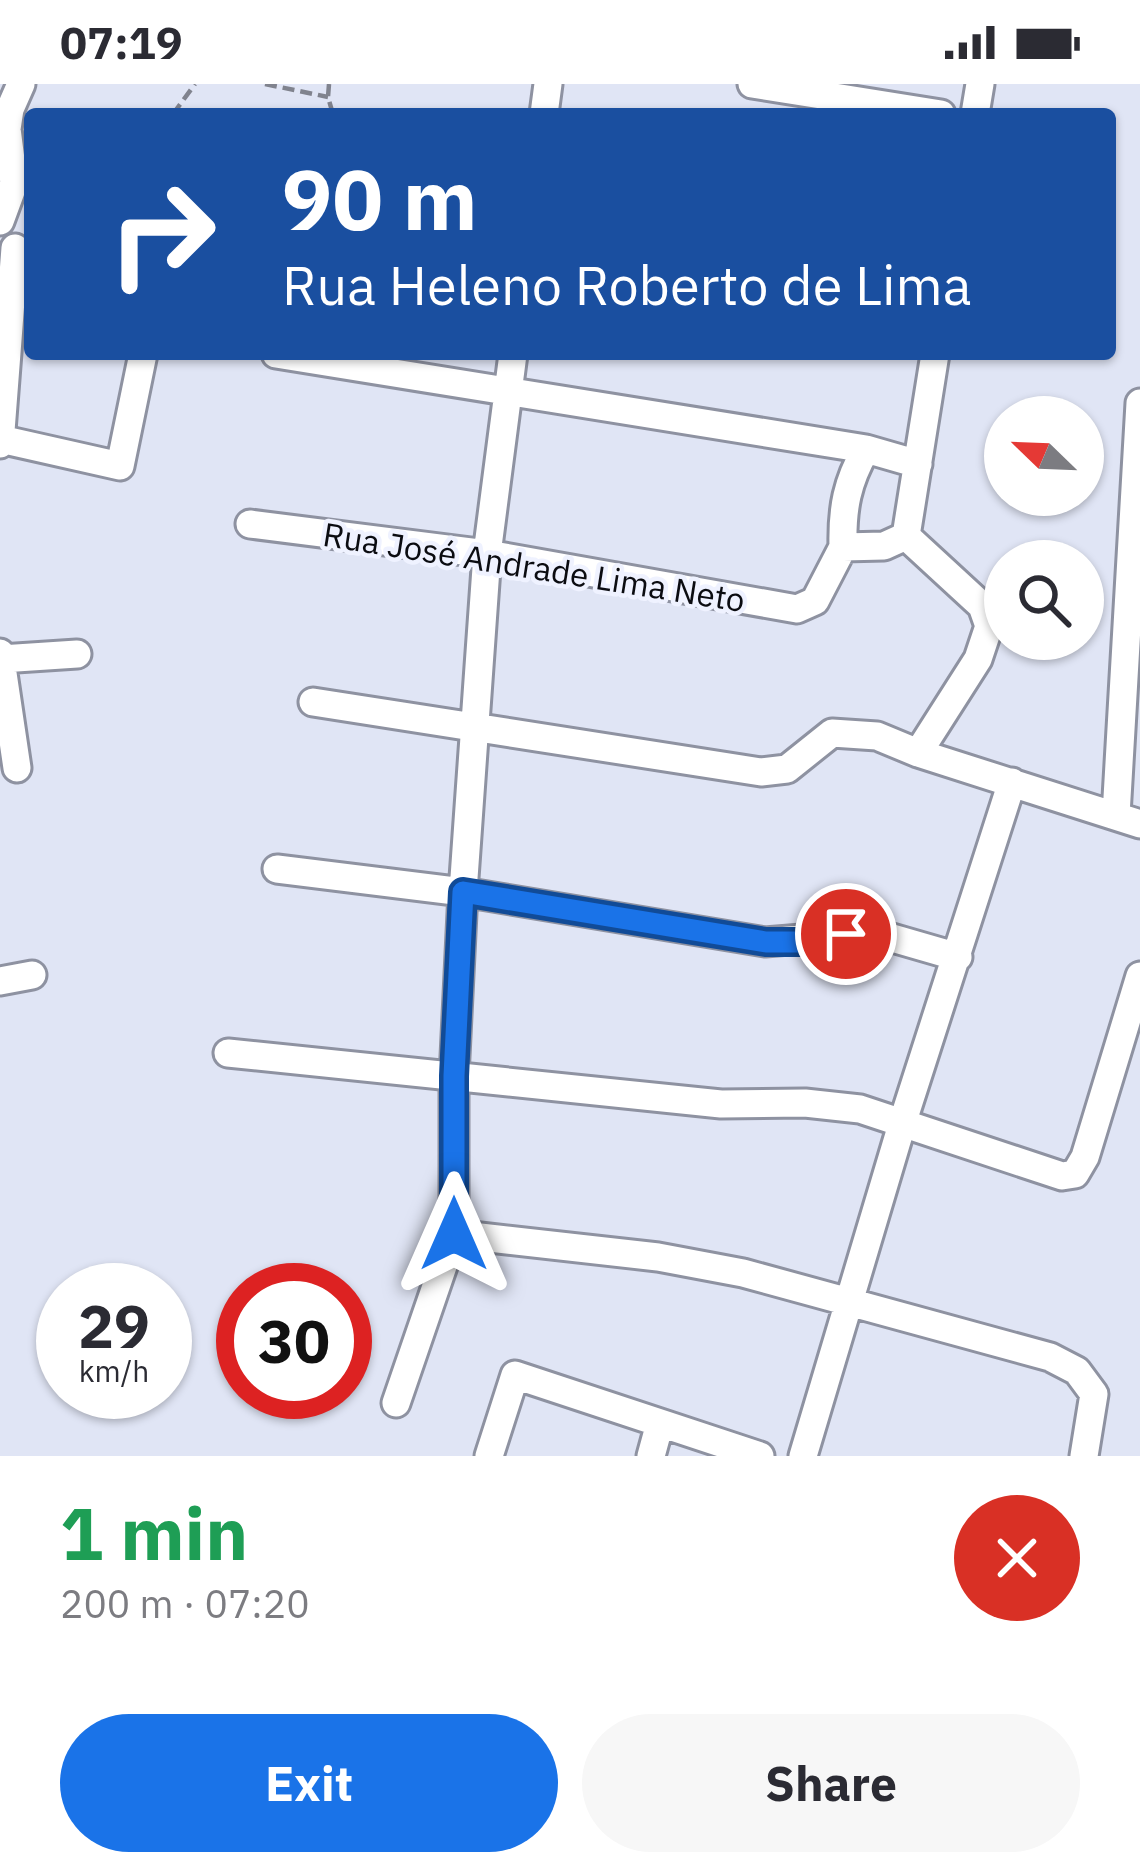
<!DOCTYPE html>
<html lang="en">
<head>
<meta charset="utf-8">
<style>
	:root { --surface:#fff; --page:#f7f7f7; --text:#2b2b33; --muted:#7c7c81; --accent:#1a73e8 }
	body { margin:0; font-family:"IBM Plex Sans",sans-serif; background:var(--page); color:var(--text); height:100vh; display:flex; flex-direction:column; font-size:45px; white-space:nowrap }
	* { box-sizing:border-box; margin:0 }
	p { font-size:39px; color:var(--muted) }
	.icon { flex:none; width:66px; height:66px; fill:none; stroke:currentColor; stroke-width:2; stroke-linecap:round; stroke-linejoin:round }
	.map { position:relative; height:1372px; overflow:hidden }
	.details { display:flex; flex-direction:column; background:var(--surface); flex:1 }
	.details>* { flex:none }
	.top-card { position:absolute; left:24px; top:24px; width:1092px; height:252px; border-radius:12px; box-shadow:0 3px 9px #0004; background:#1a4fa0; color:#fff; overflow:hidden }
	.needle { width:78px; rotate:293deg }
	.controls { position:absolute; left:984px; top:312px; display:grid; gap:24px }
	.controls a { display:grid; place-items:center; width:120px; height:120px; border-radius:50%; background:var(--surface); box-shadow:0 3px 9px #0004; font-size:60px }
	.speed { position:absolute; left:36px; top:1179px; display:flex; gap:24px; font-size:60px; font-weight:700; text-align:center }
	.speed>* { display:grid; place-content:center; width:156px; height:156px; border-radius:50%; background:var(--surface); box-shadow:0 3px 9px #0004; line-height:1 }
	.speed small { font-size:30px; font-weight:400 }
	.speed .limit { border:18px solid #d22; background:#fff; color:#111 }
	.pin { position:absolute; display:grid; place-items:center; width:102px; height:102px; color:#fff; margin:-51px; border:6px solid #fff; border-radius:50%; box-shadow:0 3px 12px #0007 }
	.me { position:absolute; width:132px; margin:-66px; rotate:0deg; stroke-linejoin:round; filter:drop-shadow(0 0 9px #0008) }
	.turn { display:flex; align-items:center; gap:42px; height:252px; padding:0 60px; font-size:54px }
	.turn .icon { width:156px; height:156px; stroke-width:2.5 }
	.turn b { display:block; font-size:84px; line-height:102px }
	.round { display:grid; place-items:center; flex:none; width:126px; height:126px; border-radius:63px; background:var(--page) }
	.summary { display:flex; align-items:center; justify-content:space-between; height:204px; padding:0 60px }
	h1 { font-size:72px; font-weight:700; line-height:90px; color:#1e9e55 }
	.action { display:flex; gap:24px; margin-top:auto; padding:24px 60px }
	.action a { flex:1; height:138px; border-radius:72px; background:var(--accent); color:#fff; font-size:48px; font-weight:700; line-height:138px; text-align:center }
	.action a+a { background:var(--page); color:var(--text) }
	.status { display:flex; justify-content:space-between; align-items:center; height:84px; padding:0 60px; background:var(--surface); direction:ltr }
	.status svg { height:33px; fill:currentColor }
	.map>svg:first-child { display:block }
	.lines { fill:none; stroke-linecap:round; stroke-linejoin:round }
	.street-casing { stroke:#8e92a1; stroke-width:33 }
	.path { stroke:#80838e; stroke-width:4.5; stroke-dasharray:12 6; stroke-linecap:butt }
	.street { stroke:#fff; stroke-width:27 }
	.route-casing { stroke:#114b97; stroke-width:30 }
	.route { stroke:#1a73e8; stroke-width:21 }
	.labels { text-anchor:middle; stroke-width:9; stroke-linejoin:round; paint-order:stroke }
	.street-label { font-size:33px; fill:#0b0c11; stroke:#eff2ff }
</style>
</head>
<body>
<div class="status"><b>07:19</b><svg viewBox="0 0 49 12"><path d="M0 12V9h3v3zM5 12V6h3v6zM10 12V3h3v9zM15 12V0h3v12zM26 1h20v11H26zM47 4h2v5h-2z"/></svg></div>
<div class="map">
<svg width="1140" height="1372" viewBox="0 0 1140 1372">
	<rect width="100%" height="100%" fill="#e0e5f5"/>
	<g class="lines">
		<g class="street-casing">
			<path id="street" d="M752 0 941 30
				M544 30 548 0
				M975 30 980 0
				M0 137 14 99 7 45 10 25 21 0
				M276 270 866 365 918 380
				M0 355 120 382 143 270
				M0 360 15 164
				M250 440 487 470 797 525 815 517 843 463 884 462 906 452
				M906 452 982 522 989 542 978 575 918 669
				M906 452 935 270
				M843 463C842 424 847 398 866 365
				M0 569 17 684
				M1 575 77 570
				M313 618 761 688 787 685 832 649 877 652 918 669 1140 740
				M1116 731 1140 319
				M277 785 463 808 765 858 875 849 958 873
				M0 897 32 891
				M228 969 721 1020 805 1019 860 1025 1062 1092 1075 1090 1085 1073 1140 892
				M454 1150 658 1173 743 1189 1050 1273 1077 1287 1094 1310 1084 1372
				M396 1319 454 1150V993L463 808 487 470 513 270
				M489 1372 515 1291 760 1372
				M651 1372 660 1339
				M803 1372 903 1037 1012 698"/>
		</g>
		<path class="path" d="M265 0 328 13
			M329 0 328 13 333 30
			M173 30 195 0"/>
		<use href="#street" class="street"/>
	</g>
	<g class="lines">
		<g class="route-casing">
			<path id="route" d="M454 1150V992L463 808 766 858H802L846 850"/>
		</g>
		<use href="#route" class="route"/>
	</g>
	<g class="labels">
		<g class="street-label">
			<text transform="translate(534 483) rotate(9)" y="12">Rua José Andrade Lima Neto</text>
		</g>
	</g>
</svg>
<div class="controls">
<a><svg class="needle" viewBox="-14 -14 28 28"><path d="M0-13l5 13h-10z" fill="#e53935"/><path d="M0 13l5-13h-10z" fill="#7c7c81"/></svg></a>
<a><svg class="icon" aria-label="search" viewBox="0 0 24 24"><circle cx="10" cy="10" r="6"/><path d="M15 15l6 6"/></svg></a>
</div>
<div class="speed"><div>29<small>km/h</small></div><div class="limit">30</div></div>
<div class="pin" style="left:846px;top:850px;background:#d93025"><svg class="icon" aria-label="arrive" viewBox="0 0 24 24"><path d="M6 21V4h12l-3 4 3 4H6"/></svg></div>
<svg class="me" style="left:454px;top:1150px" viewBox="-20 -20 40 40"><path d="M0-17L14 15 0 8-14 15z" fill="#1a73e8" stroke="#fff" stroke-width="4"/></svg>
<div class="top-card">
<div class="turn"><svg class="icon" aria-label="right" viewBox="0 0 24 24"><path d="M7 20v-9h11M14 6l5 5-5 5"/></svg><div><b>90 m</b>Rua Heleno Roberto de Lima</div></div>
</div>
</div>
<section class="details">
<div class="summary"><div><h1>1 min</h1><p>200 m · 07:20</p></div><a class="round" style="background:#d93025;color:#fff"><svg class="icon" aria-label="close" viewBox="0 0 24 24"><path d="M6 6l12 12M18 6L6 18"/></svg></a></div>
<div class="action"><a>Exit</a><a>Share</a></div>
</section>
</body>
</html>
